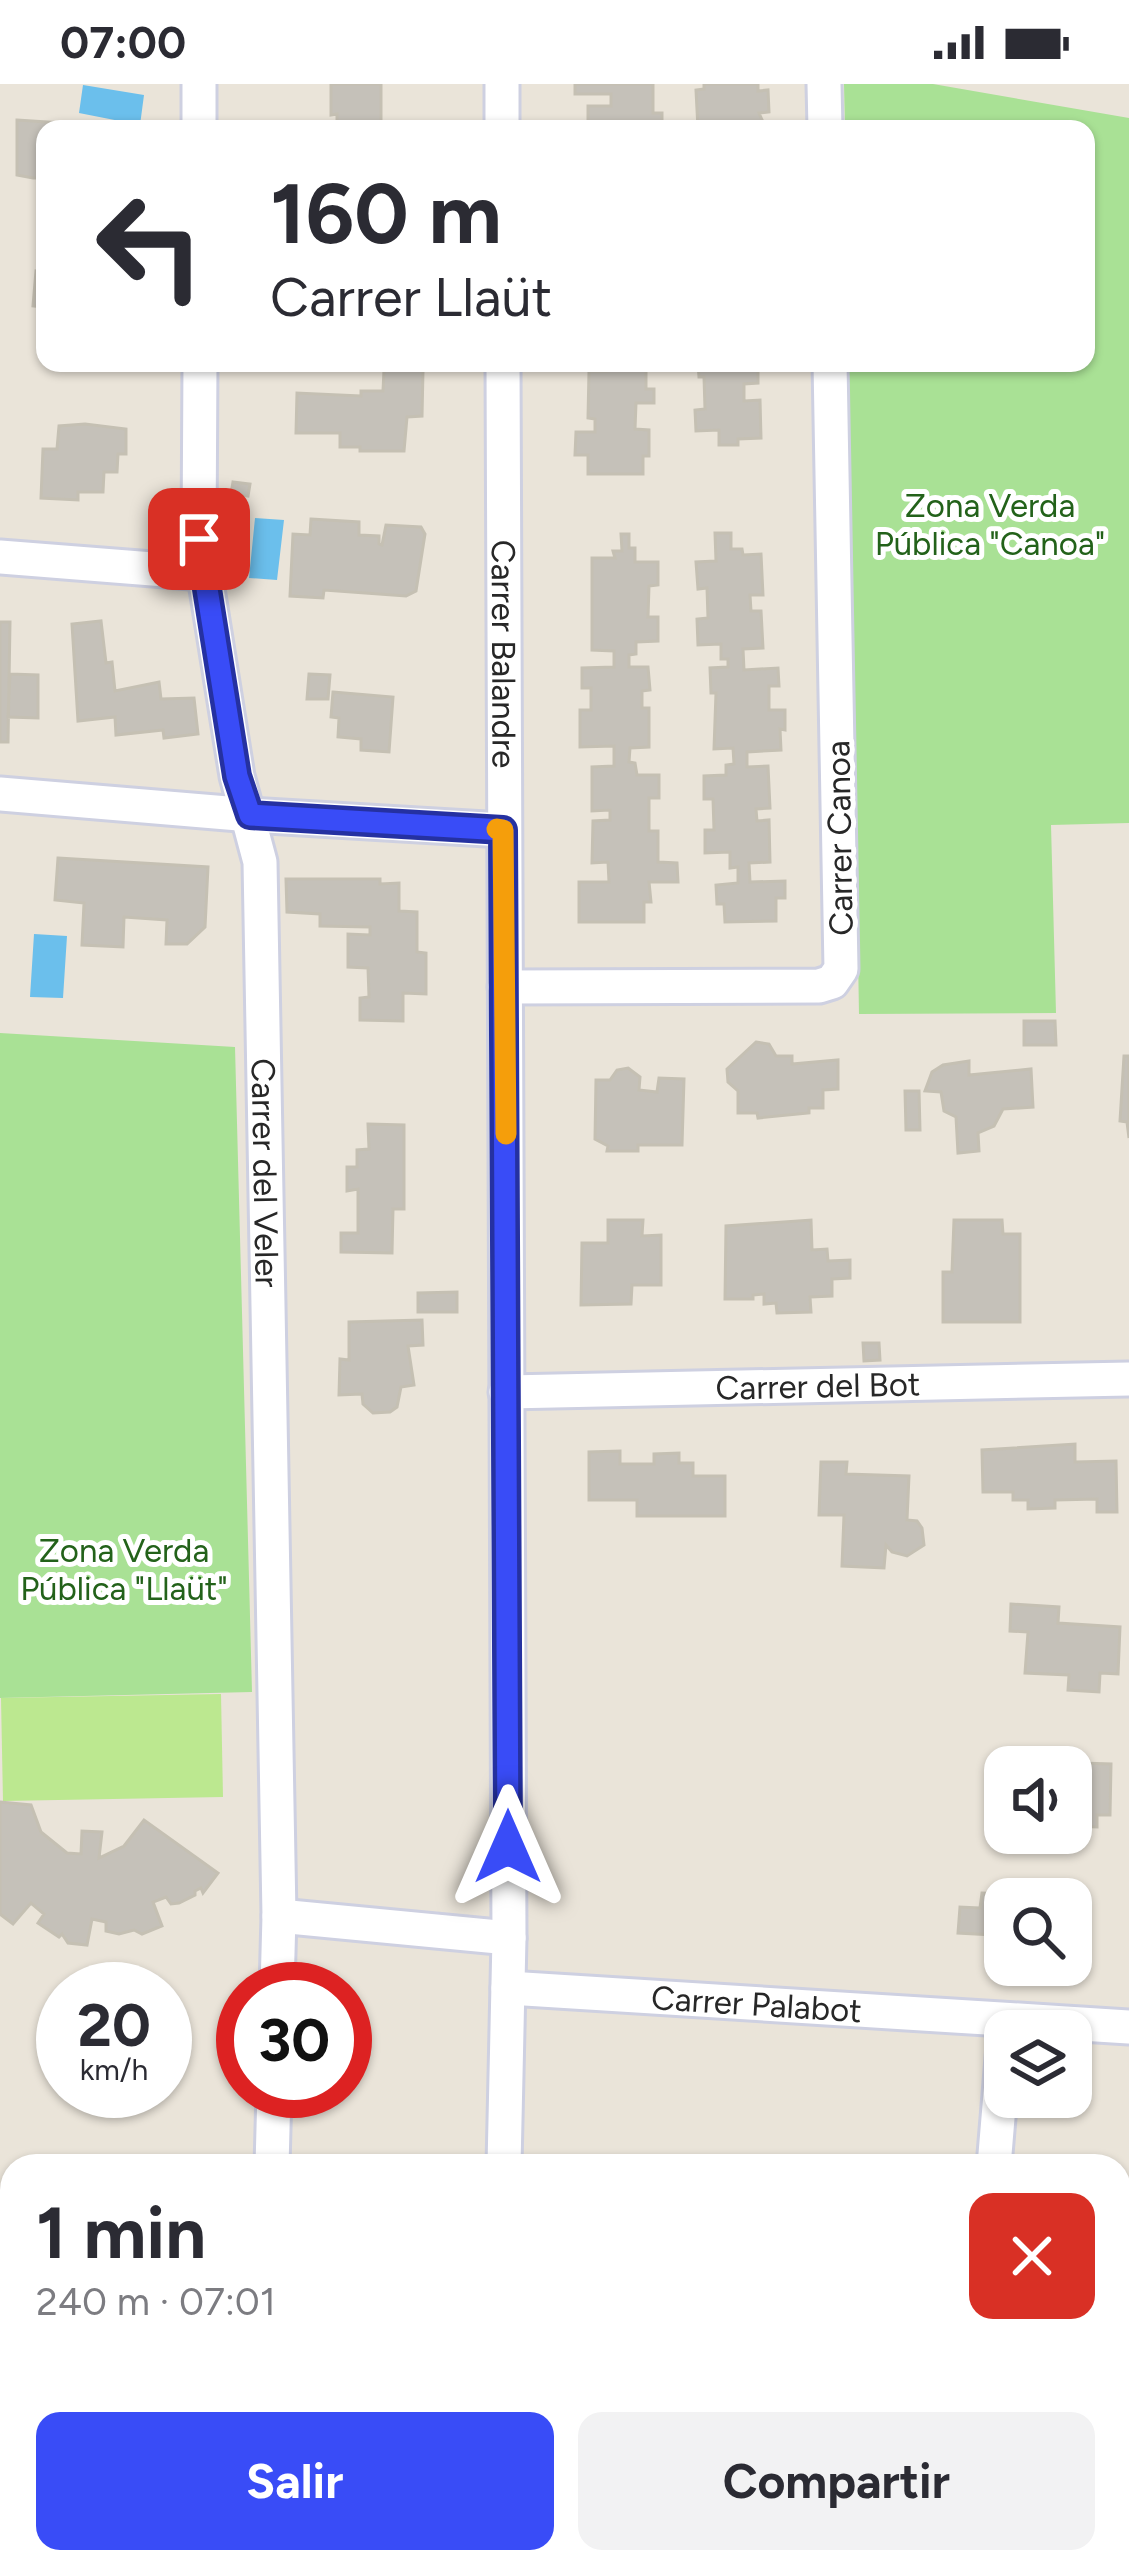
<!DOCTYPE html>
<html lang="es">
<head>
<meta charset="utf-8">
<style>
	:root { --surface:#fff; --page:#f2f2f3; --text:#2b2b33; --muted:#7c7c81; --accent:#394cf7 }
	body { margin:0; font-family:Figtree,sans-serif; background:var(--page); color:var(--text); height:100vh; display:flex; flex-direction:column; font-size:45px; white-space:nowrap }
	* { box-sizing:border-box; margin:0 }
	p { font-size:39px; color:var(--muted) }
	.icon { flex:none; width:66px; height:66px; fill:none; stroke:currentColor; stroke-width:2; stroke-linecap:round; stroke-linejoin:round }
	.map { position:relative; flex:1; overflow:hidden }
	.side { position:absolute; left:0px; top:2070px; width:1131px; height:420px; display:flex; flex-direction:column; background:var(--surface); border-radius:36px 36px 0 0; box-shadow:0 3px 9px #0004 }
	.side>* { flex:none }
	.banner { position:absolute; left:36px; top:36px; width:1059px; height:252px; border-radius:24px; box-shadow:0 3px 9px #0004; background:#fff; color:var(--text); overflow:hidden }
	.fabs { position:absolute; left:984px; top:1662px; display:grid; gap:24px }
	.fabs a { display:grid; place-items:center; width:108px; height:108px; border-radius:24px; background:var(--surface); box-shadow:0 3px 9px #0004; font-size:60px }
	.speed { position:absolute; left:36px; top:1878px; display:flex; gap:24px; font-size:60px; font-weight:700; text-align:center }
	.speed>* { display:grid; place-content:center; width:156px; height:156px; border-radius:50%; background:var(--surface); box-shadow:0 3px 9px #0004; line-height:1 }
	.speed small { font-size:30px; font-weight:400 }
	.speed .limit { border:18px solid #d22; background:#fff; color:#111 }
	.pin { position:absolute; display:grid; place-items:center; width:102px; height:102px; color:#fff; margin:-51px; border-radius:24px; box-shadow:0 6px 18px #0006 }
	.me { position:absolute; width:132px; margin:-66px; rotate:0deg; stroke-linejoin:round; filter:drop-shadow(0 0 9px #0008) }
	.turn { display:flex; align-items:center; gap:42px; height:252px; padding:0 36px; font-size:54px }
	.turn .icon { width:156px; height:156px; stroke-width:2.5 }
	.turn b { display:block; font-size:84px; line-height:102px }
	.round { display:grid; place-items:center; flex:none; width:126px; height:126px; border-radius:24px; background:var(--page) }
	.overview { display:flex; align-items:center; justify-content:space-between; height:204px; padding:0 36px }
	h1 { font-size:72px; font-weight:700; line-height:90px }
	.primary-button { display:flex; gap:24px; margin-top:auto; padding:24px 36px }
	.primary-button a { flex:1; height:138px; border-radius:24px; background:var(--accent); color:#fff; font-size:48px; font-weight:700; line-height:138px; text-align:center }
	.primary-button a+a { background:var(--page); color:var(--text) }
	.status { display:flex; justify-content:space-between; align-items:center; height:84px; padding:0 60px; background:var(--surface); direction:ltr }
	.status svg { height:33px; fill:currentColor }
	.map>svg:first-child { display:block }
	.green { fill:#a9e195 }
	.pitch { fill:#bce890 }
	.water { fill:#6bbfec }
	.building { fill:#c5c1b9; stroke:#c5c0b3; stroke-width:3 }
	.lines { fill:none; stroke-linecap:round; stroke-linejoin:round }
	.street-casing { stroke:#ced0e1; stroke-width:39 }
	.street { stroke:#fff; stroke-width:33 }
	.route-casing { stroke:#2531a1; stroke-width:30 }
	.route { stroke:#394cf7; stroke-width:21 }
	.slow { stroke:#f59e0b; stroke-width:21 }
	.labels { text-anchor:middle; stroke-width:10; stroke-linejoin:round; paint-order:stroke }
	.park-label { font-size:33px; fill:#23621a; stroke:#fff }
	.street-label { font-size:33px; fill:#272727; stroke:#fff }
</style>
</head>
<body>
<div class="status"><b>07:00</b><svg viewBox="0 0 49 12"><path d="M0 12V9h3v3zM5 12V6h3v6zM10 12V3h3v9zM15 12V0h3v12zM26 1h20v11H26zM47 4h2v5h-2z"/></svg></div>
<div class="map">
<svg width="1129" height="2490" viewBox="0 0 1129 2490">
	<rect width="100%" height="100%" fill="#eae4d9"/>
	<path class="green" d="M844 0H933L1129 34V739L1051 741 1056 929 859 930 848 279H1086V45H845Z
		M0 949 235 963 252 1608 0 1614Z"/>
	<path class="pitch" d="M221 1610 223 1713 3 1717 1 1614Z"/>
	<path class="water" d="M83 1 144 11 140 41 79 29Z
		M255 434 284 436 277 496 249 494Z
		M34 850 67 852 63 914 30 913Z"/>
	<path class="building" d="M331 0H381V45H337V30L331 31Z
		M575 0H653V29H662V45H588V22H611V10H575Z
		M704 0H758V7L768 6 769 28 759 29 766 45H698L696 6 704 5Z
		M17 36 92 41V45H45V94H33L17 91Z
		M36 187 45 188V223L33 222Z
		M590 279H646V305H654V319H636L635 345 649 346V372H643V390H588V371H575L576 348H595V335L588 334 589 287H606L605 280Z
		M698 279H758V299L744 300V317L760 316 761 354 738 355V361H719V346L696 347 695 326 705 325 704 293H699Z
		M384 286H423L422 332 407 333 404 367H360V363H340V349H296L297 309 361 312V307H383Z
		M85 340 126 345V370H118L117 388H104L103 408H78V416L41 414 43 365H57L59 342Z
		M233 398 250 400 248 412 231 410Z
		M311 435 359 438V451L379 452V460L382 461 386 441 421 443 425 450 416 507 406 512 324 506 323 514 290 512 293 450 310 451Z
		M715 449H731V465H742L743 471 761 470 763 511H750L751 527H761L763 564 743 565 744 586 778 584 779 602H769V626H785V646L780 645 781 666 747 668V683L768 682 770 724 756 725 757 737 769 736 770 778 749 779 750 798 785 797V814H776V837L725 838 724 820H717L716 801 738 799V783L730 784V768L705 769V746H714L713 715H704V692L726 691V681L734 680 733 664 714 665 716 609H711L710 584 728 583V575H721V560L698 561 697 535 708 534 707 504 698 505 696 478 716 477Z
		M621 450H629V464H635V478H658V501L649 502 648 533H658V557L636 558V570L629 571V583H648L650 606 642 607V624H649V663L630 664 629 678 635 679 637 691H659V714H649V747H658V778L677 779 678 798H649L651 818H644V838H579V798H609L608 778 592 779 593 737 610 736V726L592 727V683L614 682V662L580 663V626H591V604H582V584L614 583V567L592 566V474H615L613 467H622Z
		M101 537 106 579 112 578 115 607 159 598 161 615 194 614 198 650 164 654 163 646 116 651 115 633 78 637 72 540Z
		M0 538H10L8 658H0Z
		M10 590 38 591V634L8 633Z
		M309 590 330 591 328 615H307Z
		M333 608 393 613 389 668 361 666V655L338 653 339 634 331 633Z
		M58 774 208 783 205 843 187 860H166L167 836 124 833 123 863 82 861 84 819 55 816Z
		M286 795H380V800L399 799V827L417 828V868L426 869V910L403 909V937L360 936V914L369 913 368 884 348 883V850L370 851V843L320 842V830L287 828Z
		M1024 937H1055L1056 961H1024Z
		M756 958 769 960 776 972H792V980L838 976V1005L823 1006V1024H809V1029L758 1034 757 1029H738V1007L728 998 727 985Z
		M1124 972H1129V1054L1127 1038 1120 1037Z
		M969 977V991L1031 985 1033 1023 1003 1025 994 1042 978 1049 979 1067 958 1069 956 1033 944 1027 941 1008 925 1007 932 988 943 981Z
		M628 984 640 993 639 1006 657 1008 659 994 684 995 682 1061H638V1067H607L608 1062 595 1055 596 996H610L617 986Z
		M905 1007H919L920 1046H906Z
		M368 1040 404 1041V1125H393L392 1169 341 1168V1149H358V1105L347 1107V1083H357V1066L369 1065Z
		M608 1136H643L642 1152 661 1151V1201H632L631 1220 581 1221 582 1159H608Z
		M811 1136 812 1166 827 1165 828 1177 850 1176V1194L832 1195V1212L810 1213 811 1228 777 1229 776 1219 764 1220V1210L753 1211V1215H725L726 1142Z
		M954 1136H1002L1003 1150H1020V1238H943V1188H952Z
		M457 1208V1228H418V1209Z
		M422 1236 423 1261 408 1262 414 1301 401 1303 397 1323 390 1328 373 1329 363 1320 362 1310 339 1311 340 1275 349 1276V1238Z
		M863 1259H879L880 1276 864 1277Z
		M1075 1360V1378L1116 1377 1117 1428H1097V1415L1055 1416V1424L1028 1425V1416H1013V1408H983L982 1366Z
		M620 1367V1380H654V1370L679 1369V1379H693V1392H725V1432H637V1416H589V1368Z
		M821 1378H847L846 1390 909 1392 907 1436 917 1437 922 1444 924 1461 907 1472 892 1468 886 1461 884 1484 842 1482 844 1431H819Z
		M1011 1520 1059 1523 1058 1539 1120 1543 1118 1590 1100 1589 1099 1608 1068 1606 1069 1591 1025 1589 1028 1548 1010 1547Z
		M1014 1677 1111 1680 1110 1731H1097V1743L1071 1742V1683H1014Z
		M0 1718 31 1721 41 1748 67 1769 81 1770 82 1747 102 1748 99 1774 124 1762 144 1736 218 1789 203 1809 201 1804 195 1807V1811L179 1819 171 1820 166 1813 153 1818 162 1842 142 1850 134 1846 119 1850 106 1847V1838L92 1835 87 1861 68 1859 62 1850 59 1853 38 1839 44 1830 31 1819 13 1840 0 1830Z
		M982 1809 1003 1810 1005 1881H1071V1837H1079L1075 1889 992 1884 994 1851 958 1849 960 1823 980 1824Z"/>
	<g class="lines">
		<g class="street-casing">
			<g id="street">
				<path d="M199 0V45"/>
				<path d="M502 0V45"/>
				<path d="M824 0 825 45"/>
				<path id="s1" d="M200 279 199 455 237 692 260 778 279 1832 277 1905"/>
				<path id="s2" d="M503 279 509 1854 504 2082"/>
				<path d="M0 473 203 489"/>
				<path d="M0 710 251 731 503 746"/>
				<path d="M505 903 819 902 832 898 841 885 830 279"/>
				<path id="s3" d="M506 1308 1129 1295"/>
				<path d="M279 1832 509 1854"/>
				<path id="s4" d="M508 1904 1129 1943"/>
				<path d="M272 2082 274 2007"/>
				<path d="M994 2082 1005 1950"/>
				<path d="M263 2490V2478"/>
				<path d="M493 2490 494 2478"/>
				<path d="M959 2490 960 2478"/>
			</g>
		</g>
		<use href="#street" class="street"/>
	</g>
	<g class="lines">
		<g class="route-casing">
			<path id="route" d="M199 455 237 692 250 731 503 746 508 1763"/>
		</g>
		<use href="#route" class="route"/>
		<path class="slow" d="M497 745 503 746 506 1050"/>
	</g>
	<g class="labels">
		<g class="park-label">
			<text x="990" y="433">Zona Verda<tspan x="990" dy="38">Pública "Canoa"</tspan></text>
			<text x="124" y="1478">Zona Verda<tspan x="124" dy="38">Pública "Llaüt"</tspan></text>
		</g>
		<g class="street-label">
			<text dy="12" stroke="none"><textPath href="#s2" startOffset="291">Carrer Balandre</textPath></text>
			<text transform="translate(839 754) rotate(-91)" y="12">Carrer Canoa</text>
			<text dy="12" stroke="none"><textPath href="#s1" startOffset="816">Carrer del Veler</textPath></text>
			<text dy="12" stroke="none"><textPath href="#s3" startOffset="312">Carrer del Bot</textPath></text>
			<text dy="12" stroke="none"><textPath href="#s4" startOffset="249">Carrer Palabot</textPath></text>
		</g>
	</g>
</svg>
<div class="fabs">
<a><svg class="icon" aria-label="sound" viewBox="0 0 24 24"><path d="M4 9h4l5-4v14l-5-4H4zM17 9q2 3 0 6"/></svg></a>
<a><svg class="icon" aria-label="search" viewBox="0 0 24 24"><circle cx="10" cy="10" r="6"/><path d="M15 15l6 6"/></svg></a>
<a><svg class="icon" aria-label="layers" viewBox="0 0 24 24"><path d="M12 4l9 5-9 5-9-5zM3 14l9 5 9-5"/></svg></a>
</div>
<div class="speed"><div>20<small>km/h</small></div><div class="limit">30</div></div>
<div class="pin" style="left:199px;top:455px;background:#d93025"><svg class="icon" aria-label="arrive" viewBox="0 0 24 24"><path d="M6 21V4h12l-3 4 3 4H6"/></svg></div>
<svg class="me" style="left:508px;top:1763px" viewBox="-20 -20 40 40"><path d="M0-17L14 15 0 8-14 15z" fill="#394cf7" stroke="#fff" stroke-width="4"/></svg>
<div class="banner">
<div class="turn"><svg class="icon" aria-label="left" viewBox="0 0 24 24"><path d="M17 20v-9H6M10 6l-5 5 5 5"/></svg><div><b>160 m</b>Carrer Llaüt</div></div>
</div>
<section class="side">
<div class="overview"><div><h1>1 min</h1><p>240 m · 07:01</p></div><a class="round" style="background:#d93025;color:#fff"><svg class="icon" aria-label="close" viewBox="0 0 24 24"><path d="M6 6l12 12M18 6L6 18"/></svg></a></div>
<div class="primary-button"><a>Salir</a><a>Compartir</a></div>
</section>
</div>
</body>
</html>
